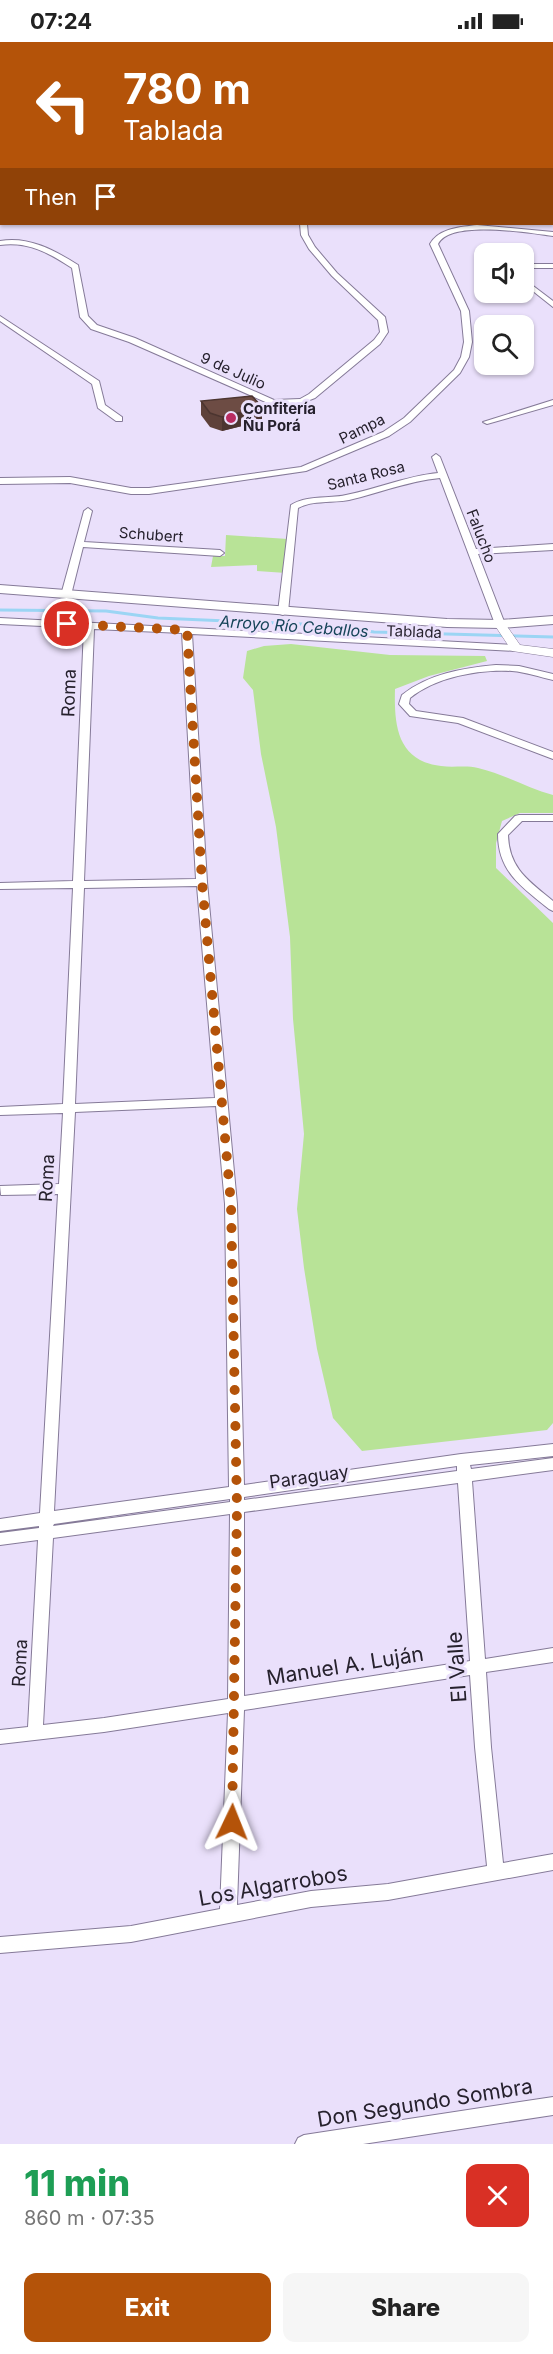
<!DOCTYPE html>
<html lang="en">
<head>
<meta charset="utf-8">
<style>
	:root { --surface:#fff; --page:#f6f6f6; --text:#222; --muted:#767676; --accent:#b45309 }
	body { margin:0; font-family:Inter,sans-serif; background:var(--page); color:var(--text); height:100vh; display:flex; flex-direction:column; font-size:22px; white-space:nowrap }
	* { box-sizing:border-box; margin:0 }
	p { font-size:20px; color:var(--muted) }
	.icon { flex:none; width:33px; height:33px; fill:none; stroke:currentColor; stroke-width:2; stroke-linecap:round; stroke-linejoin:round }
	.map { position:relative; height:2102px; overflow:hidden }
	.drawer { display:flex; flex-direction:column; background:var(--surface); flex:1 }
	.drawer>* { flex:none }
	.top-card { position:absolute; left:0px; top:0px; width:554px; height:183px; box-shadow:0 2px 4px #0004; background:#b45309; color:#fff; overflow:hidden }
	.tools { position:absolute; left:474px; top:201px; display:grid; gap:12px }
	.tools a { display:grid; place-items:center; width:60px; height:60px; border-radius:12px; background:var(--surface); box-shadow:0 2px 4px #0004; font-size:30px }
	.pin { position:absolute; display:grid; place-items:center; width:51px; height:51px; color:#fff; margin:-26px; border:3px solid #fff; border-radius:50%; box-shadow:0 2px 6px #0007 }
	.me { position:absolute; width:66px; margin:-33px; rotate:2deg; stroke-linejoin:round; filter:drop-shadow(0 0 4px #0008) }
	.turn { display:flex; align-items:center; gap:21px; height:126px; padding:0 24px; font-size:27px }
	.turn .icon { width:78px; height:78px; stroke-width:2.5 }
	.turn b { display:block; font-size:42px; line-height:51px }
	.then { display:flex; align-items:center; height:57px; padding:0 24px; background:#0003; gap:12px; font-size:22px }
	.round { display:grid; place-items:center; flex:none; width:63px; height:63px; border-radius:12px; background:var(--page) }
	.summary { display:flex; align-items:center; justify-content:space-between; height:102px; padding:0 24px }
	h1 { font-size:36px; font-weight:800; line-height:45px; color:#1e9e55 }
	.cta { display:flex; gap:12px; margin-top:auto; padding:12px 24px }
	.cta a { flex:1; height:69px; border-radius:12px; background:var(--accent); color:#fff; font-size:24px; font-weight:800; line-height:69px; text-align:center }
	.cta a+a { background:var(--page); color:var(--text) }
	.status { display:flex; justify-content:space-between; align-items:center; height:42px; padding:0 30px; background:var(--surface); direction:ltr }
	.status svg { height:16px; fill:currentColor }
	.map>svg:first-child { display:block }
	.green { fill:#b8e397 }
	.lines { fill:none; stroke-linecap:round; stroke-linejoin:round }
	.stream { stroke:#9bd5f4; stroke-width:3 }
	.minor-casing { stroke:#857a98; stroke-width:2 }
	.tertiary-casing { stroke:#857a98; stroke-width:1 }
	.secondary-casing { stroke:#857a98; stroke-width:2 }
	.minor { fill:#fff; fill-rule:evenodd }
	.tertiary { fill:#fff; fill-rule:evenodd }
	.secondary { fill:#fff; fill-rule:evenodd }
	.wall { fill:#5e413a }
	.shaded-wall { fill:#4c3530 }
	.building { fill:#6d4c44; stroke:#4c3530; stroke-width:1.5 }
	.route { stroke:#b45309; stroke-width:10; stroke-dasharray:0 18 }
	.poi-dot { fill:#b92c61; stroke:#eae0fb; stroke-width:2 }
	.labels { text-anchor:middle; stroke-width:6; stroke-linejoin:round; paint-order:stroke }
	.far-street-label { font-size:15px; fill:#26212d; stroke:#eae0fb }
	.far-poi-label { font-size:15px; font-weight:bold; fill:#26212d; stroke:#eae0fb; text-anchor:start }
	.far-water-label { font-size:16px; font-style:italic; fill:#164459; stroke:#eae0fb }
	.street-label { font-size:18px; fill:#26212d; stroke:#eae0fb }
	.near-street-label { font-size:21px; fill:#26212d; stroke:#eae0fb }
</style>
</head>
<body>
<div class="status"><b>07:24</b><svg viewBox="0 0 49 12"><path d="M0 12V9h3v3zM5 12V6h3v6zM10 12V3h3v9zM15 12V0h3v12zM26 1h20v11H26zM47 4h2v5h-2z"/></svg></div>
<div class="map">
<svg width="553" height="2102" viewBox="0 0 553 2102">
	<rect width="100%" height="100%" fill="#eae0fb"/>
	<path class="green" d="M226 493 288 497 286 531 257 529V523L211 525 213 514H225Z
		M291 602 390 613 485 614 487 619 429 634 395 647C394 683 397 719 441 724 453 726 466 723 478 726 504 732 527 746 553 753V771H520L502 779 496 801V826L553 881V1381L547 1388 362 1409 333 1376 317 1307 304 1226 297 1167 304 1092 293 977 290 895 276 785 261 712 253 648 243 636 247 609 264 604Z"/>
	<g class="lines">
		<path class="stream" d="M0 568 106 569 158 576 324 583 374 590 553 595"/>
		<g class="minor-casing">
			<path id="minor" d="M8 0H14L7 2Z
				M323 0H329L330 2H324Z
				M492 0H498L499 2H493Z
				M2 13V18L0 19V14Z
				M552 79H553V83H552Z
				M552 120H553V125H552Z
				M552 162H553L552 167Z
				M0 172H2V176H0Z
				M300 182H307L308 193 315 205 337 231 385 275 388 290 380 302 315 356 302 361 270 362 129 300 91 287 80 275 72 226C49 211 28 199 0 203V199C29 194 54 208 78 223L88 274 97 283 135 296 274 358 300 357 309 352 374 298 380 290 378 278 332 234 309 207 301 193Z
				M477 183 553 190V194C529 191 450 177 438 202L469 269 472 300 469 315 460 331 410 380 389 394 306 429 149 452H131L70 441 0 442V436L70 435 131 446H149L301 425 383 390 404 376 454 328 461 315 464 300 461 269 430 202C439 186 461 185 477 183Z
				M524 222H553V226H524Z
				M524 237 553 259V265L524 242Z
				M0 274 99 339 105 363 122 375V379H116L98 366 92 342 0 279Z
				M553 358V363L487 382 483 380Z
				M436 412 440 415 476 507 553 502V508L478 512 505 582 503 584 500 585 495 582 440 436C408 439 379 451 349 458 333 461 313 458 298 466L288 570 283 573 280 572 278 570 291 463C307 453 328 457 346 453 377 447 406 434 438 431L432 415Z
				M88 466 92 469 84 500 220 508 224 511 220 514 83 505 71 553 69 555H63L61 553 84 469Z
				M0 576 516 603 521 606 516 609 192 592 207 840 237 1162 244 1443 461 1412 553 1402V1414L470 1423 471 1427 553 1416V1428L472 1439 485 1617 553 1606V1620L486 1630 491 1705 503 1821 553 1812V1828L388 1858 311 1865 131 1900 0 1911V1895L131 1884 220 1867 228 1671 104 1690 0 1702V1688L28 1685 38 1498 0 1503V1491L39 1486V1484L0 1489V1477L40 1471 58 1152 1 1153 0 1144 59 1142 63 1071 0 1073V1065L63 1062 73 846 0 847V841L73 839 84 586 0 582ZM94 587 182 591 196 837 84 839ZM197 844 215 1056 75 1062 84 846ZM216 1064 225 1162 229 1445 54 1469 75 1070ZM457 1424V1429L244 1458V1455ZM458 1441 470 1619 244 1654V1470ZM230 1457V1460L53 1484 54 1482ZM230 1472 228 1657 104 1676 43 1683 53 1496ZM470 1633 475 1705 487 1824 388 1842 311 1849 237 1863 244 1668Z
				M496 623 519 624 553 632V638C539 635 526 630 512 629 479 627 436 635 410 656L409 662 416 669 463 676 553 710V717L458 681 410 674 399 662 402 653C428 632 463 626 496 623Z
				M519 773H553V779H522L508 793C509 827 529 839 553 859V869L549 867C522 845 498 830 498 792L515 774Z
				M553 2055V2073L363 2102H295L298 2096 304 2093Z"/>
		</g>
		<g class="tertiary-casing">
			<path id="tertiary" d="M500 578 504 580 520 603 553 607V615L512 609 494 582Z"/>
		</g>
		<g class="secondary-casing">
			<path id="secondary" d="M0 543 447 577 500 578 553 574V582L500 586 447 585 0 551Z"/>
		</g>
		<use href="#minor" class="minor"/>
		<use href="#tertiary" class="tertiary"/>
		<use href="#secondary" class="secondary"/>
	</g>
	<path class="wall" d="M201 359 262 379 222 389 210 385 201 373Z"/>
	<path class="shaded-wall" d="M262 365V379L222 389V375Z"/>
	<path class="building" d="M252 354 262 365 222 375 210 371 201 359Z"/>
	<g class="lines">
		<path class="route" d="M67 582 187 588 202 840 231 1162 237 1465 232 1780"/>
	</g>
	<circle class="poi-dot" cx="231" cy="376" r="6"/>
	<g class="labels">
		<g class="far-street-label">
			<text transform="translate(233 329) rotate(24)" y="5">9 de Julio</text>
			<text transform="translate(362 387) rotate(-26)" y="5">Pampa</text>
			<text transform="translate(366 434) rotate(-14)" y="5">Santa Rosa</text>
			<text transform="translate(151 493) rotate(4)" y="5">Schubert</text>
			<text transform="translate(481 494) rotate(69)" y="5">Falucho</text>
			<text transform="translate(414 590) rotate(2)" y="5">Tablada</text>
		</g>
		<g class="far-poi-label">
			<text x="243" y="372">Confitería<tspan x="243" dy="17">Ñu Porá</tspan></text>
		</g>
		<g class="far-water-label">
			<text transform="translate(294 584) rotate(4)" y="6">Arroyo Río Ceballos</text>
		</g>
		<g class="street-label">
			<text transform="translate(69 651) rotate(-88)" y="6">Roma</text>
			<text transform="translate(47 1136) rotate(-87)" y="6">Roma</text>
			<text transform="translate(309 1435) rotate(-8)" y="6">Paraguay</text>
			<text transform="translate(20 1621) rotate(-87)" y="6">Roma</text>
		</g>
		<g class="near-street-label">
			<text transform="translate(345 1624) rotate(-9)" y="7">Manuel A. Luján</text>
			<text transform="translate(457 1625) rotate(-94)" y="7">El Valle</text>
			<text transform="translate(273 1844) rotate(-10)" y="7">Los Algarrobos</text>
			<text transform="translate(425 2061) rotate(-9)" y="7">Don Segundo Sombra</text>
		</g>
	</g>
</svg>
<div class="tools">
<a><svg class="icon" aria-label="sound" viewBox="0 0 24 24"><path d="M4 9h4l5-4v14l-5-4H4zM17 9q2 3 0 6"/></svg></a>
<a><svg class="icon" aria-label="search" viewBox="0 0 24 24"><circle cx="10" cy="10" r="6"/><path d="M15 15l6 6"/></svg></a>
</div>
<div class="pin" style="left:67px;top:582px;background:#d93025"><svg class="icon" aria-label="arrive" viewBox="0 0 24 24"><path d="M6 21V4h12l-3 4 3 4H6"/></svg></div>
<svg class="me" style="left:232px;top:1780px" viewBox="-20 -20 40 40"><path d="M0-17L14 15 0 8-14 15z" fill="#b45309" stroke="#fff" stroke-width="4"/></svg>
<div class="top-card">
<div class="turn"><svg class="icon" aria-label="left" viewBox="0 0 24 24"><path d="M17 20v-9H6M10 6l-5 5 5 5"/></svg><div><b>780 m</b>Tablada</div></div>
<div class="then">Then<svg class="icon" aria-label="arrive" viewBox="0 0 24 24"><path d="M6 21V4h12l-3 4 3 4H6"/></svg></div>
</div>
</div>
<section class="drawer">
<div class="summary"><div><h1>11 min</h1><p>860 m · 07:35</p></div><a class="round" style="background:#d93025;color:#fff"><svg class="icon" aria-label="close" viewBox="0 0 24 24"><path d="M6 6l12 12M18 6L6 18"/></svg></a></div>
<div class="cta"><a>Exit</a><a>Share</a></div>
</section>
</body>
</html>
